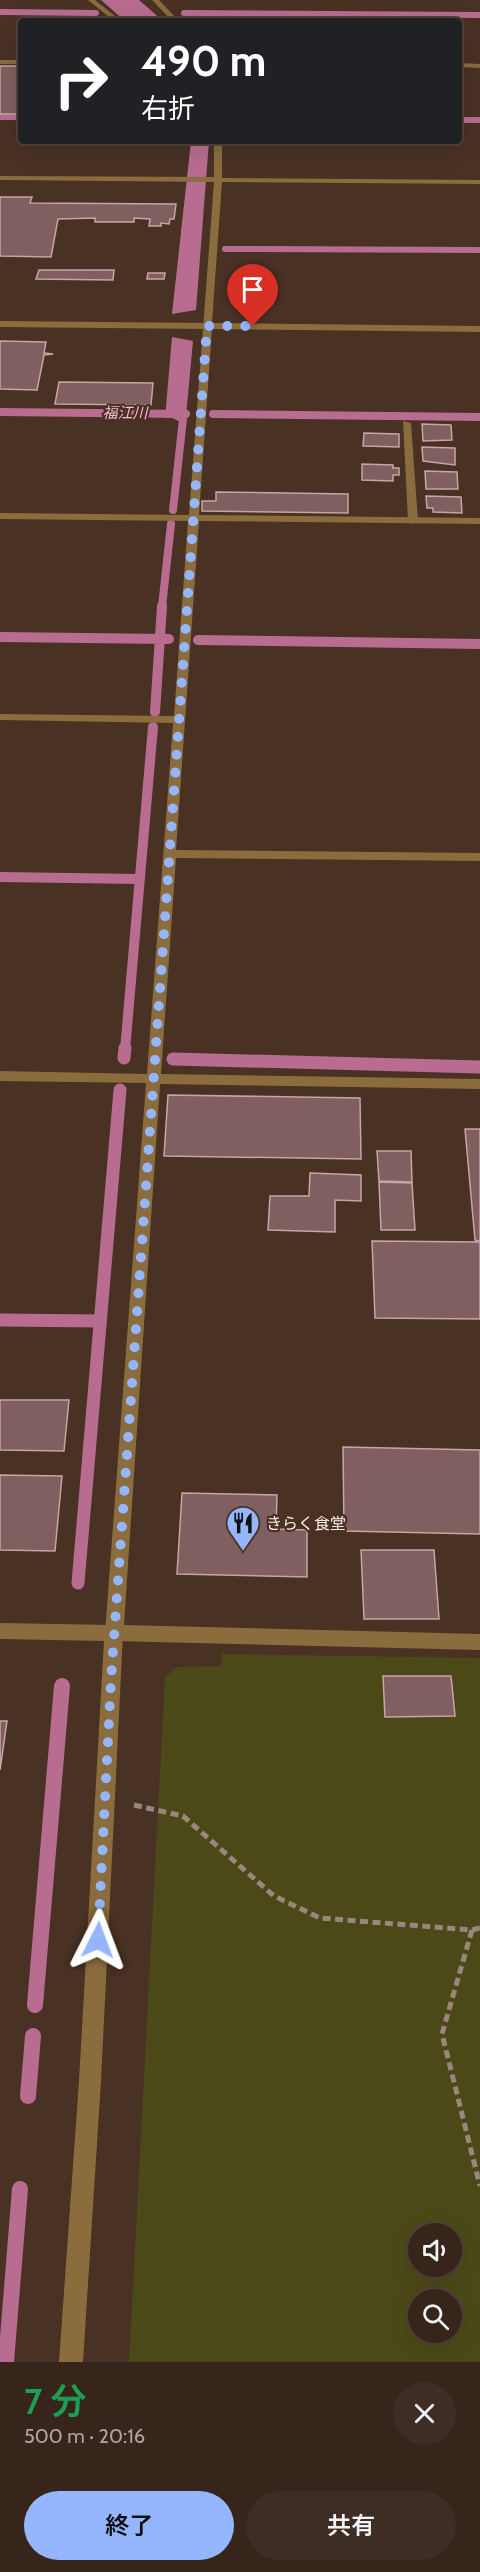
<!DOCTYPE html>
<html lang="ja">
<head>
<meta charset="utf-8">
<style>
	:root { --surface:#37251b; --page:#3e2d24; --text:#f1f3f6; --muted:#aaa5a3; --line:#51423a; --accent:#95b6fd }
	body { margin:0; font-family:Cabin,"Noto Sans JP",sans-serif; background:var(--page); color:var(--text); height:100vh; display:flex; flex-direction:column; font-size:22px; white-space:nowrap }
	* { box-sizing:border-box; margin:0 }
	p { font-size:20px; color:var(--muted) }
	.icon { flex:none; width:33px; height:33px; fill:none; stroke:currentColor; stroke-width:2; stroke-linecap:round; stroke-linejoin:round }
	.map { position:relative; height:2362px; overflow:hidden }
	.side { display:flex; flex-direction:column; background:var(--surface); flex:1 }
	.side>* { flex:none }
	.hud { position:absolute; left:18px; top:18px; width:444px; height:126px; border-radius:6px; box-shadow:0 6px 24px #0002,0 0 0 2px var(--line); background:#202124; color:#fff; overflow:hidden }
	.fabs { position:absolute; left:408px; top:2223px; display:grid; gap:12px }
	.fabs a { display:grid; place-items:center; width:54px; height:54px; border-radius:50%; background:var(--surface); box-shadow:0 6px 24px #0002,0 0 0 2px var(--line); font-size:30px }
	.pin { position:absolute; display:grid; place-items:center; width:51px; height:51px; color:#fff; margin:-62px -26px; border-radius:50% 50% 50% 0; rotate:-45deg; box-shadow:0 0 6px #0007 }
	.pin .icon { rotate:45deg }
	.me { position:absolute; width:66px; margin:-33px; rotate:3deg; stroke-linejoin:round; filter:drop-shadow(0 0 4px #0008) }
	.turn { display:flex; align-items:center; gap:21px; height:126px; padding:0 24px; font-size:27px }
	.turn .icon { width:78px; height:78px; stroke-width:2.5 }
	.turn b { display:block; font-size:42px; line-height:51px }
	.round { display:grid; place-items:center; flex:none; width:63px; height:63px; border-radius:32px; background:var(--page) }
	.headline { display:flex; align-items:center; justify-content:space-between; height:102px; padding:0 24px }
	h1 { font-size:36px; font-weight:600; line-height:45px; color:#1e9e55 }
	.button { display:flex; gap:12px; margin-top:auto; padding:12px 24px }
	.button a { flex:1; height:69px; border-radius:36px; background:var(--accent); color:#111; font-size:24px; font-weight:600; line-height:69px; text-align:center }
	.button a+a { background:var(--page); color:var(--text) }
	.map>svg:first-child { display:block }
	.green { fill:#4c4919; fill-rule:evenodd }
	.water { fill:#b86d90 }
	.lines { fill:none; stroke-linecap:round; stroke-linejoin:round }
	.stream-far4 { stroke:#b86d90; stroke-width:6 }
	.stream-far3 { stroke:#b86d90; stroke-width:8 }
	.stream-far2 { stroke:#b86d90; stroke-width:10 }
	.stream-far1 { stroke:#b86d90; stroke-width:13 }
	.stream { stroke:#b86d90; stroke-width:16 }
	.building { fill:#7f5f5f; stroke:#c8a5a4; stroke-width:1.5 }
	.path { stroke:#99867c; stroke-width:5; stroke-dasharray:8 4.5; stroke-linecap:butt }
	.service { fill:#8a6c3d; fill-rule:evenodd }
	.minor { fill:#8a6c3d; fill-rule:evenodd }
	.tertiary { fill:#8a6c3d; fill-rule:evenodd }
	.route { stroke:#95b6fd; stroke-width:10; stroke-dasharray:0 18 }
	.labels { text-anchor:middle; stroke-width:4.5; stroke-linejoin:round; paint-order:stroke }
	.far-water-label { font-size:15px; font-style:italic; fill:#f9b9d5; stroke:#493124 }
	.poi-label { font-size:16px; fill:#fef1eb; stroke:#493124; text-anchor:start }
</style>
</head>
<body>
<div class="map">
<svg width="480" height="2362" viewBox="0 0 480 2362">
	<rect width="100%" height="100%" fill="#493124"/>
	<path class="green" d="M222 1654 480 1658V2362H129L165 1677 177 1667 221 1666ZM418 2234H452V2266H418ZM418 2300H452V2332H418Z"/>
	<path class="water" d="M101 0H139L163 21H125Z
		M191 141H209L196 310 172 314Z
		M172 337 193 341 186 416 165 418Z"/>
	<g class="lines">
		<path class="stream-far4" d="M0 12 96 13
			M184 13 480 15
			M0 117H21
			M459 120H480
			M225 249 480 250"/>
		<path class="stream-far3" d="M0 412 186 414
			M173 414 183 419 173 510
			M213 414 480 417
			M162 607 171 524"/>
		<path class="stream-far2" d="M0 637 169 639
			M198 640 480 644
			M155 712 162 606
			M0 877 140 879
			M125 1050 153 727"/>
		<path class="stream-far1" d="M124 1058 125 1048
			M173 1059 480 1067
			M0 1320 100 1321
			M78 1583 120 1090"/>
		<path class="stream" d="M35 2005 62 1686
			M28 2096 33 2036
			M6 2362 20 2189"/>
	</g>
	<path class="building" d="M228 17 383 18V21H228Z
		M0 66H21V114H0Z
		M0 197H32L30 203 176 204 174 219H170L169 224 161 223V226H149L150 219 134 218V222H95V218L58 219 51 257 0 256Z
		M39 270H114L113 280 36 279Z
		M148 273H165L164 279H147Z
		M0 341 46 342 44 353 53 354 44 355 37 390 0 389Z
		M59 382 153 383 151 405 55 404Z
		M422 424 451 425 452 440 423 441Z
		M364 433 399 434V447L363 446Z
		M422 447 455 448V465L423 461Z
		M362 464 393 465V468H399V475H393V481L362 480Z
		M425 471 457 472 458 489H426Z
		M216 492 348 494V513L202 511V501H216Z
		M426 496 461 497 462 513 433 512V508H427Z
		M168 1095 360 1098 361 1159 164 1156Z
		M465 1129H480V1241L475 1240Z
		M377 1151H411L412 1182 379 1181Z
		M310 1173 361 1175V1201L335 1200V1232L268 1230 270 1196H309Z
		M379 1182 412 1183 415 1230H381Z
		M372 1241 480 1242V1319L375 1318Z
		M0 1400H69L64 1451 0 1450Z
		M343 1447 480 1450V1534L344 1531Z
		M0 1475 62 1476 55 1551 0 1550Z
		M182 1493 277 1495 276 1529 307 1530V1577L177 1574Z
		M361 1550H434L439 1619H364Z
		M383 1676H451L455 1716 385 1717Z
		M0 1721H7L0 1770Z"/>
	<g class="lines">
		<path class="path" d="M134 1805 183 1816 274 1896 320 1918 472 1930 480 1928
			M472 1930 442 2034 480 2186"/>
		<path class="service" d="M403 421 411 423 418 521 413 524 408 521Z"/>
		<path class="minor" d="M88 0H95L121 21H114Z
			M152 0H159L179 21H172Z
			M0 60H21V64H0Z
			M459 63 480 64V68L459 67Z
			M214 141H222V178L480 180V184L222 182 212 323 480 326V332L212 329 199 515 480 518V524L199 521 176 850 480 853V861L176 858 161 1074 480 1079V1089L160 1084 124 1625 480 1634V1650L114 1641 108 1639 105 1633 146 1083 0 1081V1071L147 1074 173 723 0 720V714L174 716 188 521 0 519V513L189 515 214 182 0 180V176L214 177Z"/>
		<path class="tertiary" d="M0 321 207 323 211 326 207 329 0 327Z
			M0 1623 114 1625 120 1627 123 1633 101 2081 83 2362H59L79 2081 104 1641 0 1639Z"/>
	</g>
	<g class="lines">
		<path class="route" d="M98 1940 111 1680 207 326H253"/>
	</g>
	<defs>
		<g id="restaurant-pin" transform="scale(1.725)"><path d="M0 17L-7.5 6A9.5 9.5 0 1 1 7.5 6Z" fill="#95b6fd" stroke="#493124"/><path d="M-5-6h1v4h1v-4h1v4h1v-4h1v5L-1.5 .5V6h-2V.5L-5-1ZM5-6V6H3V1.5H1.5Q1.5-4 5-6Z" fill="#111"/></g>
	</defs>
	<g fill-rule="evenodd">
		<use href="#restaurant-pin" x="243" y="1523"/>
	</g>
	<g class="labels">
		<g class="far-water-label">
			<text x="125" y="418">福江川</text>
		</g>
		<g class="poi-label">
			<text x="266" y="1529">きらく食堂</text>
		</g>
	</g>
</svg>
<div class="fabs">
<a><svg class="icon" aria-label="sound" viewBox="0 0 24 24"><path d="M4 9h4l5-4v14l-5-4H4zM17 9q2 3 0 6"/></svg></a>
<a><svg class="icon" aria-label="search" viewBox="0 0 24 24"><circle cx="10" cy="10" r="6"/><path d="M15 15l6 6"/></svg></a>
</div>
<div class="pin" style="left:253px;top:326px;background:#d93025"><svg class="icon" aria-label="arrive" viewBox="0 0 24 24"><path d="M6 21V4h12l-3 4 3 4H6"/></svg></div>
<svg class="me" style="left:98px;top:1940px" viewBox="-20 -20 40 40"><path d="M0-17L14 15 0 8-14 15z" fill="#95b6fd" stroke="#fff" stroke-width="4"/></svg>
<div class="hud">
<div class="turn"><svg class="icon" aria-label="right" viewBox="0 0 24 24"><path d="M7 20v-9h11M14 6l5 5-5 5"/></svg><div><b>490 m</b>右折</div></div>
</div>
</div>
<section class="side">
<div class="headline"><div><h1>7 分</h1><p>500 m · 20:16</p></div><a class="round"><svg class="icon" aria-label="close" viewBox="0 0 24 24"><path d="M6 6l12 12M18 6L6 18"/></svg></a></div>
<div class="button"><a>終了</a><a>共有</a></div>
</section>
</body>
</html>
